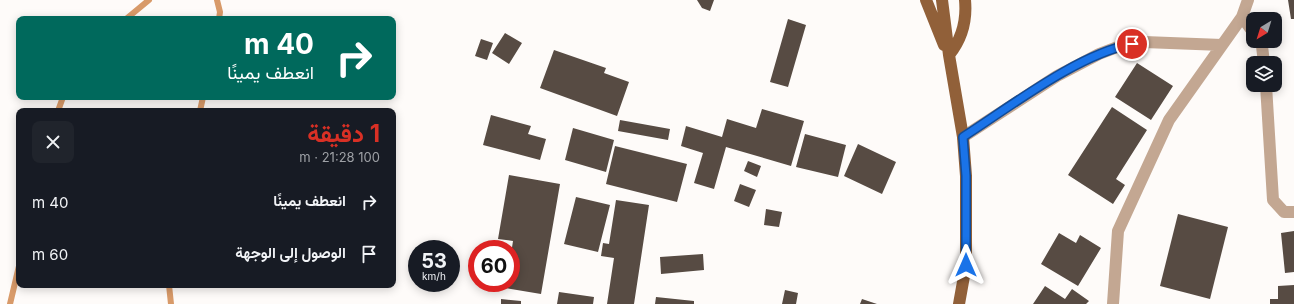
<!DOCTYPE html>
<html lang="ar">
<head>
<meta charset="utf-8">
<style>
	:root { --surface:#171b24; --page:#20242c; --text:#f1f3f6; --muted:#9ea1a6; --accent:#d93025 }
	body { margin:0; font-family:Inter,Vazirmatn,sans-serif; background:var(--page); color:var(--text); direction:rtl; height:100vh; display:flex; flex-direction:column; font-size:15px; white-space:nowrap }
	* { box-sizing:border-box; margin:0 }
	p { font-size:13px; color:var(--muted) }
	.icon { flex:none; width:22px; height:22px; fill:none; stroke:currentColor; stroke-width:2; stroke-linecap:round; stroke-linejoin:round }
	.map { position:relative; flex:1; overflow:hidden; direction:ltr }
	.sheet { position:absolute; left:16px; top:108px; width:380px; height:180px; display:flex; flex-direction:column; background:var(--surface); border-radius:8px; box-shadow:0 2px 10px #0003; direction:rtl }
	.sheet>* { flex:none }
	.top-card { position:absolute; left:16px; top:16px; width:380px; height:84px; border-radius:8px; box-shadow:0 2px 10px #0003; direction:rtl; background:#00695c; color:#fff; overflow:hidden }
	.needle { width:26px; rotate:218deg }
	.controls { position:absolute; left:1246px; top:12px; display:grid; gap:8px }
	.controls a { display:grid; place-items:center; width:36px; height:36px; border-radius:8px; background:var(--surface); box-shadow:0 2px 10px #0003; font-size:20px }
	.speed { position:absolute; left:408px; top:240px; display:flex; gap:8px; font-size:20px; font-weight:700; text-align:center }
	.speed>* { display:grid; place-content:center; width:52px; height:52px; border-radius:50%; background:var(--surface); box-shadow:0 2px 10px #0003; line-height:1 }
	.speed small { font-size:10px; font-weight:400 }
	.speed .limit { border:6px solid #d22; background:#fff; color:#111 }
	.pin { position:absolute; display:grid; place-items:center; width:34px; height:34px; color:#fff; margin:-17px; border:2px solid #fff; border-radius:50%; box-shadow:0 1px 4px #0007 }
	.me { position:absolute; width:44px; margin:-22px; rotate:0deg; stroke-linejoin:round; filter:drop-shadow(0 0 3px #0008) }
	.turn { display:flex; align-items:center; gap:14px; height:84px; padding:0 16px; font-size:18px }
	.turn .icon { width:52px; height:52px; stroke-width:2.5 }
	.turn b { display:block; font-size:28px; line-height:34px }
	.round { display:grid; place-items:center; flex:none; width:42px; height:42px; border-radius:8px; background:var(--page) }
	.headline { display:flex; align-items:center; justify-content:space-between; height:68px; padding:0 16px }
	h1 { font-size:24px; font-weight:700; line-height:30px; color:var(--accent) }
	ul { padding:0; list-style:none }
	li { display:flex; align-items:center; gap:12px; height:52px; padding:0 16px }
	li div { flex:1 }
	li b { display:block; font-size:15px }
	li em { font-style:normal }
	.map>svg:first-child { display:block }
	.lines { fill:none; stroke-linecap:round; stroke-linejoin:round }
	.stream { stroke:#d89a69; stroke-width:6 }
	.building { fill:#574b43 }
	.street { stroke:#c3a792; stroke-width:12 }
	.primary { stroke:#916039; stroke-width:12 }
	.route-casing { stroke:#114b97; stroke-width:10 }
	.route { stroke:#1a73e8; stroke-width:7 }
</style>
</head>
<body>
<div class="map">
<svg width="1294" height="304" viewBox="0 0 1294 304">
	<rect width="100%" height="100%" fill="#fefbf9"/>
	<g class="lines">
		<path class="stream" d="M217 0 220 12 219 19
			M126 19 149 0
			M58 111 63 97
			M200 111 203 97
			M169 285 171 304
			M10 304 19 266"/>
	</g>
	<path class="building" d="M697 0H714L710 11 702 8Z
		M1288 0H1294V19H1291Z
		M788 19 806 25 788 87 770 82Z
		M505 33 522 43 509 64 492 53Z
		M481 39 493 43 487 60 475 56Z
		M554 50 606 68 604 73 629 82 617 116 540 88Z
		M1137 63 1173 86 1151 120 1115 97Z
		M1112 107 1147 130 1116 179 1125 185 1113 204 1068 175Z
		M762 109 804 121 791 166 726 147 714 189 694 183 703 153 681 146 686 126 722 137 727 119 756 128Z
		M491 115 531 126 528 134 546 139 540 160 483 145Z
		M620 120 670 129 668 140 618 131Z
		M573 128 614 140 606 172 565 160Z
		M805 134 846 145 838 177 796 167Z
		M858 144 896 162 882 194 844 176Z
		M615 146 687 164 677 202 606 184Z
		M748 161 761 166 757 177 744 171Z
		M509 175 560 184 541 294 505 288 506 283H511V254L513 241 498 239Z
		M740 184 756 190 749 207 734 201Z
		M576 197 610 205 598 252 564 244Z
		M616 200 649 205 634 304H607L614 258 601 256 603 243 609 244Z
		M766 209 782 212 779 227 764 225Z
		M1178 214 1228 227 1210 299 1160 286Z
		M1294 231V272L1285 273 1281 233Z
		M1059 233 1076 243 1080 235 1101 248 1078 286 1041 264Z
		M703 254 704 270 661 274 660 257Z
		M1294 285V304H1270V299H1278V286Z
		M1045 286 1065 299 1072 289 1089 301 1086 304H1033Z
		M785 290 798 293 796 304H782Z
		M559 292 594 297 593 304H557Z
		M656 297 694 301V304H655Z
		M501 299 521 301V304H501Z
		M862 299 877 304H860Z"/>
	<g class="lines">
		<path class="street" d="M1242 17 1253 32
			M1259 41 1262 46 1264 63
			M1266 85 1273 200 1284 212H1294
			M963 137 1057 76 1099 54 1120 46 1144 42 1222 45
			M1113 304 1118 231 1169 120 1242 17 1248 0"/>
		<path class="primary" d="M926 0 944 45
			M942 0 949 55 963 137 966 176V265L959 304
			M949 55C962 39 967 21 965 0"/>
	</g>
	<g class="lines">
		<g class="route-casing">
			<path id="route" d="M966 265V176L963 137C1010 107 1078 54 1132 44"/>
		</g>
		<use href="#route" class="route"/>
	</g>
</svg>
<div class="controls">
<a><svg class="needle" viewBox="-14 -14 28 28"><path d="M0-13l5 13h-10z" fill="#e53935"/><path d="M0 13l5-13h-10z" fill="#9ea1a6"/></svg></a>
<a><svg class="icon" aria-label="layers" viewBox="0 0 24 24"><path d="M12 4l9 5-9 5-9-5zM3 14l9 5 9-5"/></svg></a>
</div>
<div class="speed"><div>53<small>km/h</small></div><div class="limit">60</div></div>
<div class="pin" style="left:1132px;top:44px;background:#d93025"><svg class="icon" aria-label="arrive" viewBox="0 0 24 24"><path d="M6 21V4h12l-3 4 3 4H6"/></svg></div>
<svg class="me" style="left:966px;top:265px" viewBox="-20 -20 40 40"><path d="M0-17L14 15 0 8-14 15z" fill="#1a73e8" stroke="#fff" stroke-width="4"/></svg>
<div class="top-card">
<div class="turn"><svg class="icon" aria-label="right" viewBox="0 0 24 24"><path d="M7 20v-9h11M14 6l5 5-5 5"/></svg><div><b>40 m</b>انعطف يمينًا</div></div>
</div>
<section class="sheet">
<div class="headline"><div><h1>1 دقيقة</h1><p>100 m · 21:28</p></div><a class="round"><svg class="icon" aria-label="close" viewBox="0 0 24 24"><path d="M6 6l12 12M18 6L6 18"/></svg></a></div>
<ul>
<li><svg class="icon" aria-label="right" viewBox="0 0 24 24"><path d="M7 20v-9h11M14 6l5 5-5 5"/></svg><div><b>انعطف يمينًا</b></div><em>40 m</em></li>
<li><svg class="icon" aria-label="arrive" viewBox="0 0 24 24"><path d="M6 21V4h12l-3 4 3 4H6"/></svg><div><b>الوصول إلى الوجهة</b></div><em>60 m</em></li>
</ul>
</section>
</div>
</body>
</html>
